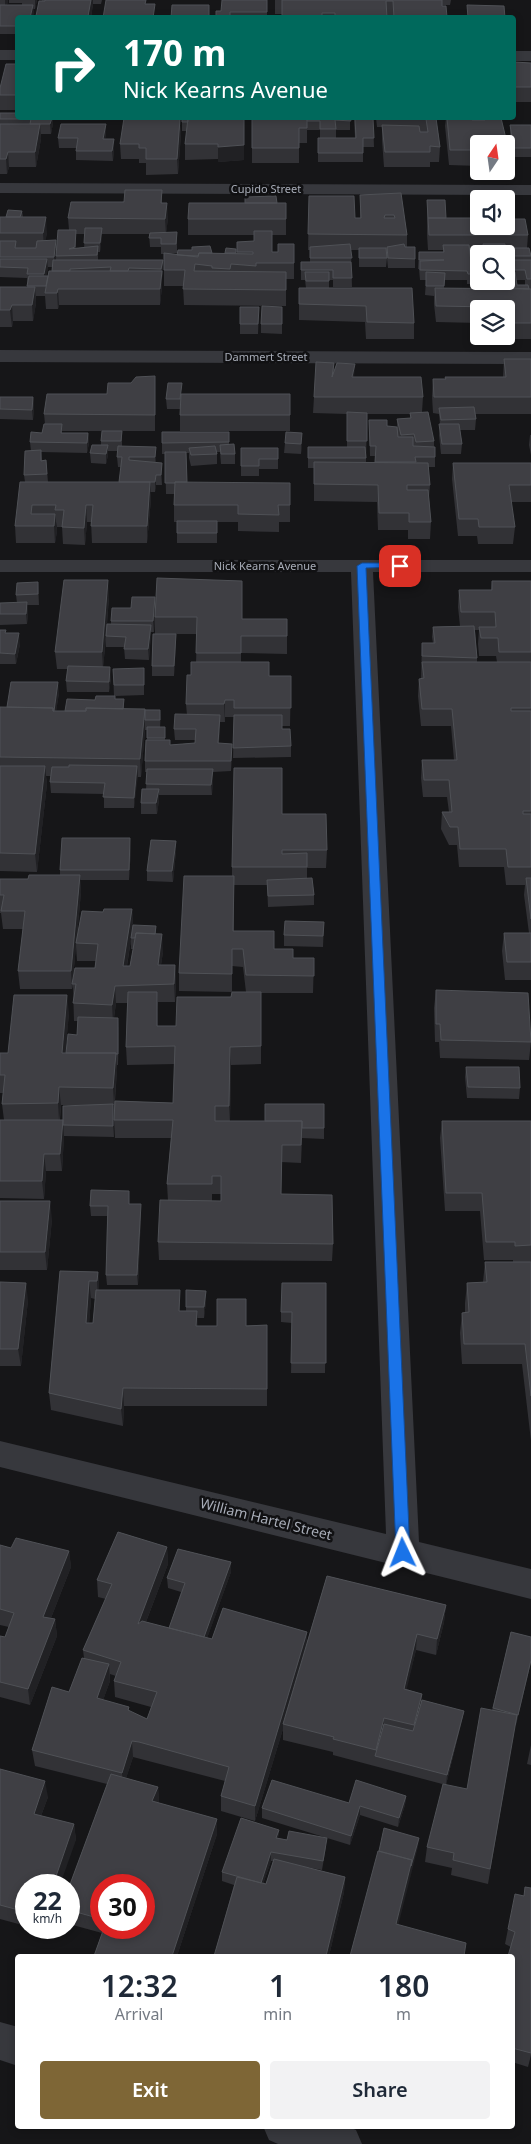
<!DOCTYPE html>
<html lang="en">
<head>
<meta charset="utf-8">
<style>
	:root { --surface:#fff; --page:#f2f2f3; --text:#1f2937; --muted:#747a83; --accent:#7e6636 }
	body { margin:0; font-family:"Noto Sans",sans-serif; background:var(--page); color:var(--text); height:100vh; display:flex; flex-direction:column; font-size:19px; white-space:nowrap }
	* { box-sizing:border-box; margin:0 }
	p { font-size:16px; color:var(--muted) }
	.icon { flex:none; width:28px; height:28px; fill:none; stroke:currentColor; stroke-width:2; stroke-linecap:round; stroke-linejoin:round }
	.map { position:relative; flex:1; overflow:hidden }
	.side { position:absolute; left:15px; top:1954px; width:500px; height:175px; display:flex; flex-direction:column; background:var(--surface); border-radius:5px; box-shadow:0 2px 8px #0003 }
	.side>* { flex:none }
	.guide { position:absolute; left:15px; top:15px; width:501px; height:105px; border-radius:5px; box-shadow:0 2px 8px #0003; background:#00695c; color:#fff; overflow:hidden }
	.needle { width:32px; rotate:13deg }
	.controls { position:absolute; left:470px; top:135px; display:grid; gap:10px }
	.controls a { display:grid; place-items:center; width:45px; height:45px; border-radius:5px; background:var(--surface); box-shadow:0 2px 8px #0003; font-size:25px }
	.speed { position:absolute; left:15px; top:1874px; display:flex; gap:10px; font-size:25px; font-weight:700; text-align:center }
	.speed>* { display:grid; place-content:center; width:65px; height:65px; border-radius:50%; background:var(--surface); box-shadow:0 2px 8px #0003; line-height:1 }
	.speed small { font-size:12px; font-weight:400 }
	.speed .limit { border:8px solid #d22; background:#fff; color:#111 }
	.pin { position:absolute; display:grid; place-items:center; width:42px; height:42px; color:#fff; margin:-21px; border-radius:10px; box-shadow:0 2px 8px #0006 }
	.me { position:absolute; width:55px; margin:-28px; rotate:358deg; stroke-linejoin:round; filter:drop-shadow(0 0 4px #0008) }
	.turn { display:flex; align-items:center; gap:18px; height:105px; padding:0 25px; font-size:22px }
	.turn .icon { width:65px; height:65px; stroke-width:2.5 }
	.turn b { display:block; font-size:35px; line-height:42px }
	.eta { display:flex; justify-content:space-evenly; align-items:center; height:85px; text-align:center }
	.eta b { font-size:30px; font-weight:600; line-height:35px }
	.primary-button { display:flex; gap:10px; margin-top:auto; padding:10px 25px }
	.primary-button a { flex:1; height:58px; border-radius:5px; background:var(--accent); color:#fff; font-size:20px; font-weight:600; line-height:58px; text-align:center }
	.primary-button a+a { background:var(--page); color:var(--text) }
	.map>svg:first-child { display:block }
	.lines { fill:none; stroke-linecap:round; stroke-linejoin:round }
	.street { fill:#37383d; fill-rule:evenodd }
	.wall { fill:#323236; fill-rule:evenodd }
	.shaded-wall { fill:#212124 }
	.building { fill:#3f3f44; stroke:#4f5156; fill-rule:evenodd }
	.route { fill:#1a73e8; stroke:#114b97 }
	.labels { text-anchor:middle; stroke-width:5; stroke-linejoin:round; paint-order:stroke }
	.far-street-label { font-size:11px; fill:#a8adb8; stroke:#111113 }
	.street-label { font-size:14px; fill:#a8adb8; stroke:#111113 }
</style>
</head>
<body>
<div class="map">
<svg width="531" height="2144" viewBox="0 0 531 2144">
	<rect width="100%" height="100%" fill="#161618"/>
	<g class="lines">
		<path class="street" d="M0 50H18V60H0Z
			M514 51H531V61H514Z
			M0 183 531 185V195L0 193Z
			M0 350 531 352V364L0 362Z
			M0 560H531V572H373L419 1542 531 1569V1599L0 1467V1441L386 1534 351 572H0Z
			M0 2022 18 2027V2066L0 2060Z
			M263 2126H347L356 2130 362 2144H278L269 2140Z"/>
	</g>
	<path class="wall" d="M0 0H8L7 5H22V3H9V0H37L35 9H33L34 14 18 18V34H0Z
		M42 0H102L101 4H93L91 18H36V16Z
		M267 0V18H216L221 11Z
		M275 0H451L450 5H442L447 17 454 18H392V15H387V18H282V14H275Z
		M514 62 531 63V102H514Z
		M18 64V110H0V88Z
		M0 113 18 118H53V123L51 134H41V139L36 167H9L7 174H0Z
		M53 118H71V119H53Z
		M162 118H179L181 134 178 174 146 175V163H139V159H121L120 144 162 119Z
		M182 118H244V160L218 162V159L185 160V144L187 131H182Z
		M295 118H373L374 147H363V162H318V138H320V130H307V143H299V163H252V148L295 119ZM350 119H354L355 138H336V130H350Z
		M376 118H436L440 147 439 162H430V167H384L382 140V127H377Z
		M446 118H501L508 147 507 163 506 144H479V166L449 165 445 126Z
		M106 124V133L105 139 114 148 113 161 76 160V148H59L58 138Z
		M510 125H531V157H513L510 134Z
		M162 190V203L168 218 166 233 177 232V253L165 254 177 255 212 253H237V242L254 241V235H188V219L277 203H286V235H272V252H278L294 244V279H286V306L184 305 183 286H164V254H161V247H150L149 234H102L100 252H98V260H163V270L162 278V287L160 305H59L58 309H46L45 296H36V303L33 321H13L12 327H0V287H27V278L0 277V217H6L22 211 23 217 47 233 45 241 56 247 69 230 68 218ZM76 234H85L84 248H76ZM48 267H52V271L48 276H46Z
		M401 193 407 235V247L415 259V268H388L387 258 386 267H359V250H351L352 287H333V280H329V288L414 323V339H366L365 322 299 320V288H306L305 280H301V262H310V250H308L309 196 355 218H360V195Z
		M427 200 446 218 528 235 527 248 531 256V339H493V336H506V309H479V323L436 322 434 304V296L425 295 426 280H420L419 269H418L419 252H443V250H428L427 234ZM470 251H483V254H506V281H484V288H444L445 280H467V284H480V281H479V262H471ZM507 266H513V272H507ZM516 280H525V285H517Z
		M259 307 258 334H240V324Z
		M282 307V334L261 333V324Z
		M504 359H531V414H475L476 419 475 430H460L462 444 461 454H441L439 435 440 424 439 414 433 413 432 396 433 379H445V377H503Z
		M334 363V372L354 377 423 397 422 412 434 441V447L435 457V467H428L430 485 429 497 431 522 430 539H408V530H378L377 502 314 501V468H308V447H347V414L313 413 314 397ZM367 414H410V418L397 419V427L387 426 369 420 370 456H375V462H366Z
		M155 393V431H62V433H88L89 443 87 453 41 452 42 460H46L48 482H119L121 467H118L117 457 118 451H108V455L106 464 91 463 90 453 101 445V441L122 431V446L156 457V463L162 473V485H156L155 492H150L151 499 147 543H92L91 522H87L85 545 63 544 62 527H56V522L57 531 55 543H16L15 526 25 482 24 475 31 451 30 442 42 433 45 424 44 414 107 394Z
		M290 394V431H180V409H167L166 399Z
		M0 397H33L34 407 33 420 0 419Z
		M229 432V445L235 454V464H221L220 452H217V464L191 466 189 458V453H186L187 482 290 505V522H279V532L238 531V522H217V543H177V522H174V494H166L165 454H162V443Z
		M302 433V443L301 454 284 453 285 443Z
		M530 435H531V455L529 445Z
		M241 448H278V469H259V476H241Z
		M453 463H531V502H511L515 527 513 544H478L477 536H458L452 479Z
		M492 581H531V980H505L502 951 504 933H529L524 895 525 885H506L504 867H459L457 845H449L441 829 442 812H449L447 797H423L421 778 422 760H454L451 726H421L418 696 419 679H421L422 643H433L432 637 433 627 460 626 458 607 459 590H491ZM475 630H479L478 644 479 656H496L497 662H477V658Z
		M38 582 39 605H27L28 613 27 624 0 625V603H17L16 595Z
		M109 597 107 624H111V621L131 608 155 597V607L242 619H287V654L241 653V662L269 676H291L290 726H282V729L291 746V757L233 758 234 717H225V722H220L219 743 232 754 231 771 213 772 212 795H159V800L157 814H141V803L146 789 147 772H145V761L147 740V730H145L141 777H137L134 808H104V794L51 793 50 782 51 776H46L47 784 37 872 0 871V707H7L59 693 56 711H65L95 700 114 696 113 669 144 679V695L115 696V699H124V709L160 710V727H165V740H170V745L195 743V740H175L174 729 187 715 186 704 191 675 196 662 197 634H176V644L174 676H152V666L155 634V617L154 632H151L149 660 125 659 124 647H106V639L103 667 111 678 109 692H67L66 681 68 669H57L55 652Z
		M0 630 6 633 20 644 16 664H0Z
		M282 814 327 850 326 868H307V878L314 895V905L268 907 267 885H234V931L293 958H314L313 993H261V1064L231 1065 230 1121 324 1128V1139L302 1138 301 1163 281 1162V1194L333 1244 332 1261 159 1260 158 1242 168 1201 167 1184 171 1138H115L114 1121V1137L64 1136 62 1171H46L44 1199 0 1198V1120H4L2 1104 3 1093H0V1053H8L69 1013 65 1053H66L77 1035 78 1021H74L73 986 72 989H20L18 971 23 929H3L1 913H0V879H28L60 875V870L131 849 129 880H80L81 892 77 937 103 912 132 909 133 927 156 926V934L163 952 161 965H175L176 983 175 1002H158V1026H176L231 997 232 992 179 991V973L232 876V867ZM131 940V949H133L130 966H127ZM76 946 77 961H96L95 968 73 978ZM232 966 243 967 246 992H232ZM116 1003H127L126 1047 127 1065 175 1064 173 1103 115 1101 117 1070V1065H118L119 1029 114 1018ZM61 1105H93L62 1120H60ZM113 1105H114V1120ZM212 1194H221V1201H212Z
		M176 841V851L173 882 147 881V871Z
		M324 922 323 947 284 946V935Z
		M436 990 531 1042 529 1060 440 1058 439 1042H435L434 1008Z
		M466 1067 520 1088 519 1099 467 1098 465 1077Z
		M442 1121H531V1441L522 1364H462L460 1333 462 1313 465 1312V1303L467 1283 483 1282 485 1262H513V1260H484L480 1211H445L440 1138Z
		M0 1201 52 1219 47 1270H0Z
		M130 1204 141 1215 138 1285H107L106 1275 107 1216H91L90 1206Z
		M60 1271 98 1272 99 1290 180 1311H186V1307L206 1291V1301L204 1318H197V1326H217L267 1325V1406H124L123 1426 51 1410 49 1393ZM91 1298 95 1299 93 1323H89Z
		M0 1282 28 1300 21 1366H0Z
		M326 1283 325 1373H291L292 1323 281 1322V1312Z
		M118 1532 167 1547 168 1564 146 1622 169 1628 181 1592 168 1588 167 1578 178 1549 231 1562V1572L207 1638 212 1639 223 1608 307 1632V1642L327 1576 446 1605 444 1622 436 1655 416 1650 406 1689 422 1694V1700L464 1711 462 1720 446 1785 333 1755V1752L283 1740V1729L255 1821 221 1811V1796L225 1781 133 1757 126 1778 158 1787 159 1803 217 1819V1834L177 1956H94L102 1933 69 1924V1887L107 1784 35 1766 32 1750 52 1687 69 1692 82 1658H84L83 1650 106 1599 98 1597 97 1580ZM110 1674 116 1676 114 1681 115 1697 151 1707 147 1719 129 1711V1707L103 1700 110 1681ZM101 1885H144V1928H101Z
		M0 1545 11 1548 69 1551 71 1567 51 1618 55 1619 57 1636 30 1705 0 1697V1636L5 1637 9 1627 0 1625Z
		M511 1632 531 1637V1662L516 1725H515L488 1884 451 1875 452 1868 425 1862 427 1847 467 1789 492 1710Z
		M531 1745V1765L527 1764Z
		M0 1769 48 1797 41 1816 74 1824 76 1840 26 1885V1926L0 1919Z
		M406 1796 405 1805 398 1827 360 1815 350 1845 262 1818V1808L349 1803Z
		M279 1830 278 1838 326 1847 322 1870 306 1867 345 1877 344 1892 329 1956H214L234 1885 222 1881V1872ZM271 1861H273L266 1884H263Z
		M531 1888V2055L528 2067 512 2062V1956L511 1947 505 1944 508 1929 524 1896Z
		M32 1928H46L44 1931Z"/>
	<path class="shaded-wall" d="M5 0H8V2L5 10Z
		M35 0H37L35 9Z
		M91 0H93V4L91 18H88Z
		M33 5 34 14 33 18H30Z
		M52 118H53V123L51 134 50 124Z
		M180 119 181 134 178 174 177 159Z
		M40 124 41 139 36 167 35 152Z
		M106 124V133L104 148 103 139Z
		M244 127V160L218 162V147Z
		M114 139V148L113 161 112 151Z
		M8 152 9 167 7 174 6 159Z
		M167 203 168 218 166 235 165 219Z
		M46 217 47 233 44 249 43 233Z
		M102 228V237L100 252V243Z
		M76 230V240L75 257V256H70Z
		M56 240 57 250 55 267 54 257Z
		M47 259 48 269 45 284 44 274Z
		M163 260V270L162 278V287L160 305V289Z
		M35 287 36 303 33 321 32 305Z
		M58 289 59 305 58 309 57 293Z
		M12 305 13 321 12 327 10 310Z
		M355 364 354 380 352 377Z
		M33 397 34 407 33 420 32 410Z
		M88 433 89 443 87 453V443Z
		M302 433V443L301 454V444Z
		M108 445V455L106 464V454Z
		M156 447V457L155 468V457Z
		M162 463V485L161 475Z
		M156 475V485L155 492V482Z
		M150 482 151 499 147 543V526Z
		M86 505 87 522 85 545 84 528Z
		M55 514 57 531 55 543 54 526Z
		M108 580 109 597 103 669 102 652Z
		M155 597V607L154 632 153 621Z
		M27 602 28 613 27 624 26 614Z
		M151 625V636L149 660 148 649Z
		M19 633 20 644 16 664 15 654Z
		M176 634V644L174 676V666Z
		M110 667 111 678 109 692V682Z
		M58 682 59 693 54 725 53 711Z
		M225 700V722L224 704Z
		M145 709V730L141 777 140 759Z
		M160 710 161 720 160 730Z
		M220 715V726L218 754V743Z
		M232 744V754L231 771V761Z
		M45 766 47 784 37 872 35 854Z
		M137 766 138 776 134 808V798Z
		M213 769V780L212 795 211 785Z
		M159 789V800L157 814 156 803Z
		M130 838 131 849 129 880V870Z
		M176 841V851L173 882 172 871Z
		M80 875 81 892 72 989 71 971Z
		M132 909 133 927 124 983 123 966Z
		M162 934 163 952 158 983V965Z
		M175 965 176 983 175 1002 174 984Z
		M115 986 116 1003 113 1023 112 1005Z
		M157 992 158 1010V1044L157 1026Z
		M67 995 69 1013 64 1071 62 1053Z
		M118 1018 119 1029 118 1065Z
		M230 1047 231 1065 230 1123 229 1106Z
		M116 1053 117 1070 114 1105 113 1088Z
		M59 1087 61 1105 59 1121 58 1103Z
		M113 1104 114 1115V1137L113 1126Z
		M63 1120 64 1137 62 1171 60 1154Z
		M44 1154 46 1171 44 1199 42 1181Z
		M50 1201 52 1219 47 1270 45 1252Z
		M141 1204V1215L138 1285 137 1275Z
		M98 1272 99 1289 98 1299 97 1281Z
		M89 1281 91 1298 88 1340 86 1323Z
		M26 1283 28 1300 21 1366 18 1349Z
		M180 1290V1328L179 1311Z
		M206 1291V1301L204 1318V1307Z
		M197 1311 198 1328 196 1326Z
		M123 1388 124 1406 123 1426 121 1409Z
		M167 1547 168 1564 139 1640 138 1624Z
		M69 1551 71 1567 45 1633 43 1617Z
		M231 1562V1572L204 1647V1637Z
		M446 1605 444 1622 436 1655 437 1639Z
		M55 1619 57 1636 30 1705 28 1689Z
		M307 1632V1648L283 1724V1729L255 1821V1806Z
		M417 1634 416 1650 403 1705 404 1689Z
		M531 1660V1662L516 1725 518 1715Z
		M109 1664 110 1681 98 1714 97 1698Z
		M422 1694 421 1710 412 1741 414 1725Z
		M464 1711 462 1720 446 1785 447 1775Z
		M384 1718 383 1734 375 1756 376 1750Z
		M132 1741 133 1757 123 1788 122 1773Z
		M45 1781 48 1797 36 1829 34 1814Z
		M158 1787 159 1802 154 1817 152 1801Z
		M406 1796 405 1805 398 1827 399 1818Z
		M360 1806V1815L350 1845 351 1836Z
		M217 1819V1834L177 1956H172Z
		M74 1824 76 1840 60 1885H53Z
		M279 1830 278 1839 276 1838Z
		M419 1838 418 1847 395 1938 396 1924 412 1860Z
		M271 1852V1861L260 1893V1884Z
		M345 1877 344 1892 329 1956H326Z"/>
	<path class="building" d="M45 0H91L88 16H36L39 1H45Z
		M106 0H146L145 4H155L153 18H103Z
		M222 0H267V12H230V18H216V11H221Z
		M282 0H442V6H446L447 17 454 18H394L393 1H386L387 18H335V13H322V16H301V18H282Z
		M0 5H33L30 18H18V26H0Z
		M172 5H209V18H171Z
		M467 5 504 6 505 18H468Z
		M514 62 531 63V87H514Z
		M6 64H18L17 95H0V88Z
		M0 113H18V118H52L50 124H30L31 119H0Z
		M124 118 180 119 177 159H146V148H139V144H120Z
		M182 118H213H188V122H182Z
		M188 118H244V145L218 147V144H185Z
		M295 118H307V128H299V148H252V119H295Z
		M307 118H350L351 121 335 120 336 129H320V121H307Z
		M355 118H373L374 138H363V153H318V138H356Z
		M408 118H436L440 147 430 146V152H385L382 125 419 126 420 132H428L426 119H408Z
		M447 118H471L472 120H485L484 118H501L508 147H506V144H479V150H450Z
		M0 124H40L35 152H8L6 159H0Z
		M61 124H106L103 139H114L112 151H76L78 138H58Z
		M510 125H531V148H514Z
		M125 190H162L161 203H167L165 219 68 218 71 202H124Z
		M401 193 407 235 308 234 309 196H354L355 218H361L360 195ZM385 215H394L395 218H384Z
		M276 196 277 203H245V197Z
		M427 200H445L446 218H428Z
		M189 203H286V219H188Z
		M8 210 22 211 20 217H6Z
		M0 217H46L43 233H0Z
		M428 218H479V226H506V219H525L528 235H429Z
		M85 228H102L100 243H84Z
		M58 230H76L75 247 69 249 98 246 97 255 56 256Z
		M254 231H272V252H278V244H294V263H256V266L231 264 230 269 212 268V266L195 264 194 271 286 272V290L183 289 185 270H164V253L198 257 199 253 253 254V252H237V242L254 241Z
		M177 232 176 244H161V238H149L150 233Z
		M56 240 54 257H0V241H16L15 248H36L37 241Z
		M350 244 352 258H310V247Z
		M404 244 405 247H415V259L388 258 387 247Z
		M483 244H505V248H529L531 256H506V254H484Z
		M443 245H469L471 262H479V274H468L467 271 420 270V261L444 260H419V252H444Z
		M210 246 212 253H199L198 256 177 255 178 250H192V247Z
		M226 248 236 249V253H225Z
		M359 248H386L387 258H359Z
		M0 259H47L44 274H27L28 268 0 267Z
		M53 260H163L161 269 129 268 128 271H110L111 267 70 269V271H52Z
		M514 260H531V279H527L525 270H515Z
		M301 262H351L352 278H333V270H301Z
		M49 271H162L160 289H58L57 293H45Z
		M305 272H329V281H306Z
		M426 272 445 273 444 286H426Z
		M506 272H515L517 285H528L529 289 508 288V286L484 285V281H506Z
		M29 276H48L46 286H27Z
		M0 287H35L32 305H12L10 310H0Z
		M299 288H412L414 323 367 322 366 306 299 304Z
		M435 288 531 289V323H506V309H493V307L436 306Z
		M262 306 282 307V324H261Z
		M240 307H259L258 324H240Z
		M504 359H531V397H434L433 379H446L445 377H506Z
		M316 362 334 363 332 377 337 363 355 364 352 377H421L423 397H314Z
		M155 376V415L44 414 47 394H107L108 383H131L136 377Z
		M168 383H182L180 399H166Z
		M181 394H290V415H180Z
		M0 397H33L32 410 0 409Z
		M474 407 476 419 441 420 439 408Z
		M347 412 367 413V441H347Z
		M428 412 434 441 416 442 414 434 401 435 397 419 411 418 410 413Z
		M369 420H387V426L397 427 398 437H413V446L435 447V457H415L416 462H375L376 446H370Z
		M44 424H62L61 433H88L87 443 30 442 31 432 42 433Z
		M439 424H459L462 444H442Z
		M102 431H122L121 441H101Z
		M162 432H229V442L162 443Z
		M286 432 302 433 301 444 285 443Z
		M234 444 235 454H221L220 445Z
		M92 445H108L106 454 90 453Z
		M118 446 156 447 155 457H129V460L162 463 161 475H156L155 482H119L122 457H117Z
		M215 446 217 454 191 455 189 448Z
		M308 447H365L366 458H308Z
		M241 448H278V459H259V466H241Z
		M41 450V461L46 460 47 474 24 475 25 451Z
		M165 452H186L187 482H175V483H165Z
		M314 462 428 463 430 485H407V490H428L431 522H409V513H379L378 485 314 484Z
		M453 463H531V485H509L515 527H479L478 519H459Z
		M20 482H150L147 526H91L93 505H86L84 528 62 527 64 510H55L56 505H32L31 514H55L54 526H15Z
		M175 482 290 483V505H278L279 515 238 514V505H174Z
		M177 521H217V533H177Z
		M157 578 242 581V619H287V636H241V653H196L197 617H155Z
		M64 580H108L102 652H55Z
		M492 581H531V652H499L498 638H481L479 627H496L495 612H461L459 590H492Z
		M38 582V594L16 595 17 583Z
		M132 597H155L153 621H111L112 608H131Z
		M27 602 26 614H0V603Z
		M107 624 151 625 148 649H124L126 637 106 636Z
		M474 626 477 658 422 656V643H435L433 627Z
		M0 630H6L5 633H19L15 654 0 653Z
		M153 634H176L174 666H152Z
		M191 662H269V676H291V708H234V700H225L224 704H186L187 675H191Z
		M422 662H531V708H511V711H531V811H523V814H531V867H508L506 849H460L458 827H450L442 812H452L449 780H424L422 760H457L452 709H422L419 679 424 678Z
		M68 666 110 667 109 682 66 681Z
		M144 668V685H114L113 669Z
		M11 682H58L54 711H53V708L7 707Z
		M96 696H115V699H124L123 709 86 708V711H65L67 699 95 700Z
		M0 707 53 708V711H86V708L145 709 140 759 0 757Z
		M145 710H160V720H145Z
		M175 714 220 715 218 743 232 744 231 761H145L146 740H170V745L195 743 196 729H174Z
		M234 715H282V729H290L291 746 233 748Z
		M147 727H165V738H147Z
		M69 765 137 766 134 798 103 797 105 783 50 782 52 767H69Z
		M0 766H45L35 854 0 853Z
		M234 768H282V814H326L327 850H282V854L307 853V867H232Z
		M147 769H213L211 785 146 784Z
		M142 789H159L156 803H141Z
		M62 838H130L129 870H60Z
		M151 840 176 841 172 871H147Z
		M29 875H80L71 971H18L25 911H1L4 895H0V879H28Z
		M184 876H234L233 931H274V949H293V958H314V976L246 975 243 949H232V974L179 973Z
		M312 878 314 895 268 896 267 880Z
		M526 878H531V919Z
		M104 909H132L123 966H130L136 933 162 934 158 965H175L174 984 115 986 112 1005 73 1003 76 984H72L75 968H95L98 944 76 943 82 911 103 912Z
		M285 921 324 922 323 936 284 935Z
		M133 925 156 926 155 934 136 933 135 938H131Z
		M504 933H531V962H507Z
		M436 990 528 993 531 1042 441 1040 440 1024H436Z
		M128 992H157V1026H176L177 997H231L232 992H261V1046L230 1047 229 1106H215V1121H302L301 1145H282L281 1194 332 1195 333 1244 158 1242 160 1200 221 1201V1176H212V1184H167L173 1120H114L115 1101 173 1103 175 1046 126 1047Z
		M14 995H67L62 1053H116L113 1088 59 1087 58 1103 2 1104 5 1075H0V1053H8Z
		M78 1017 118 1018V1054H116V1053H66L68 1034 77 1035Z
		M466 1067H519L520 1088 468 1087Z
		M113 1104V1126L63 1125V1106Z
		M265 1104H324V1128H302V1121H265Z
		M0 1120H63L60 1154H44L42 1181H0Z
		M442 1121H531V1245L515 1246V1242H486L482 1193H446Z
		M91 1190 129 1191V1204H141L137 1275H106L108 1206H90Z
		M0 1201H50L45 1252H0Z
		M485 1262H531V1396L525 1344H464L462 1313 469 1312 467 1283 487 1282Z
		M60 1271 98 1272 97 1281H89L86 1323H93L96 1290H180L179 1311H197L196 1326H217V1299H246V1326L267 1325V1389L123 1388 121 1409 49 1393Z
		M0 1282 26 1283 18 1349H0Z
		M282 1283H326V1363H291L292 1312H281Z
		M186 1290 206 1291 204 1307H186Z
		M118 1532 167 1547 138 1624 142 1621 212 1639 223 1608 307 1632 255 1806 221 1796 229 1767 139 1742 132 1741 122 1773 32 1750 52 1687 69 1692 82 1658 109 1664 97 1698 129 1707 128 1710 147 1719 157 1692 114 1681 121 1662 83 1650 112 1584 97 1580Z
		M16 1538 69 1551 43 1617 55 1619 28 1689 0 1682V1636L5 1637 14 1613 0 1609V1545L11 1548Z
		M178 1549 231 1562 204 1637 169 1628 185 1583 167 1578Z
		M327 1576 446 1605 437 1639 417 1634 404 1689 422 1694 414 1725 384 1718 376 1750 333 1739 334 1737 283 1724Z
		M511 1632 531 1637V1660L518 1715 493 1708Z
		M422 1700 464 1711 447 1775 375 1756 384 1724 413 1731Z
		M481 1708 517 1715 490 1869 453 1860 454 1853 427 1847 443 1784 467 1789Z
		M0 1769 45 1781 34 1814 74 1824 53 1885H26V1912L0 1905Z
		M111 1774 158 1787 152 1801 217 1819 172 1956H94L104 1928H144V1885H101V1919L69 1910V1887Z
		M272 1780 349 1803 356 1780 406 1796 399 1818 360 1806 351 1836 262 1808Z
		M241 1818 279 1830 276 1838 287 1840 289 1831 327 1838 323 1861 271 1852 261 1883 222 1872Z
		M384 1828 419 1838 411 1866 412 1860 379 1851Z
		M378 1851 412 1860 396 1924 466 1943 464 1956H350Z
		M274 1859 345 1877 326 1956H214L237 1877 266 1884Z
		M525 1887 531 1888V2053L512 2048V1956H508L515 1932 508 1929 515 1894 524 1896Z"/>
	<path class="route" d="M400 563 403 564V567L366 568 410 1553 408 1557H398L396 1553 357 566 362 563Z"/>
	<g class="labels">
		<g class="far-street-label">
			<text x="266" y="193">Cupido Street</text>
			<text x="266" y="361">Dammert Street</text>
			<text x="265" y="570">Nick Kearns Avenue</text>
		</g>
		<g class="street-label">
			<text transform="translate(266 1519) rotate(14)" y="5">William Hartel Street</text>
		</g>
	</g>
</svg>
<div class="controls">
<a><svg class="needle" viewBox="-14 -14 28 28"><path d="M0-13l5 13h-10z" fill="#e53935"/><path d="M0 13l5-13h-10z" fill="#747a83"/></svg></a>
<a><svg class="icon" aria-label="sound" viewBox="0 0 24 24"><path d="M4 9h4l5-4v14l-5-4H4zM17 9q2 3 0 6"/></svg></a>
<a><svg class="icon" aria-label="search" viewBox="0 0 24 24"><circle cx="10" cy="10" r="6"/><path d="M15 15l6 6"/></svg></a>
<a><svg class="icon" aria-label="layers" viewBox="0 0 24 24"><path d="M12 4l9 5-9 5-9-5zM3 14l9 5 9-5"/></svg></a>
</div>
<div class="speed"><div>22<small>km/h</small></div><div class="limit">30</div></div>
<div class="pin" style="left:400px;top:566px;background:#d93025"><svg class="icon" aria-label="arrive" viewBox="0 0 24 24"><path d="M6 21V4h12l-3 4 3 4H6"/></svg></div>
<svg class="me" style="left:403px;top:1553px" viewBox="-20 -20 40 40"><path d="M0-17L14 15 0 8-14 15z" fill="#1a73e8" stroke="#fff" stroke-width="4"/></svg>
<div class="guide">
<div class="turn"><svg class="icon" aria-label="right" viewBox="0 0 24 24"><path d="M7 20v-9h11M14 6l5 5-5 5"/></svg><div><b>170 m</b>Nick Kearns Avenue</div></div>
</div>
<section class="side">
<div class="eta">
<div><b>12:32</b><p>Arrival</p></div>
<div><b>1</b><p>min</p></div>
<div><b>180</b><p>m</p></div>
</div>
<div class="primary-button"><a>Exit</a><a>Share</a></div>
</section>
</div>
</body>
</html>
